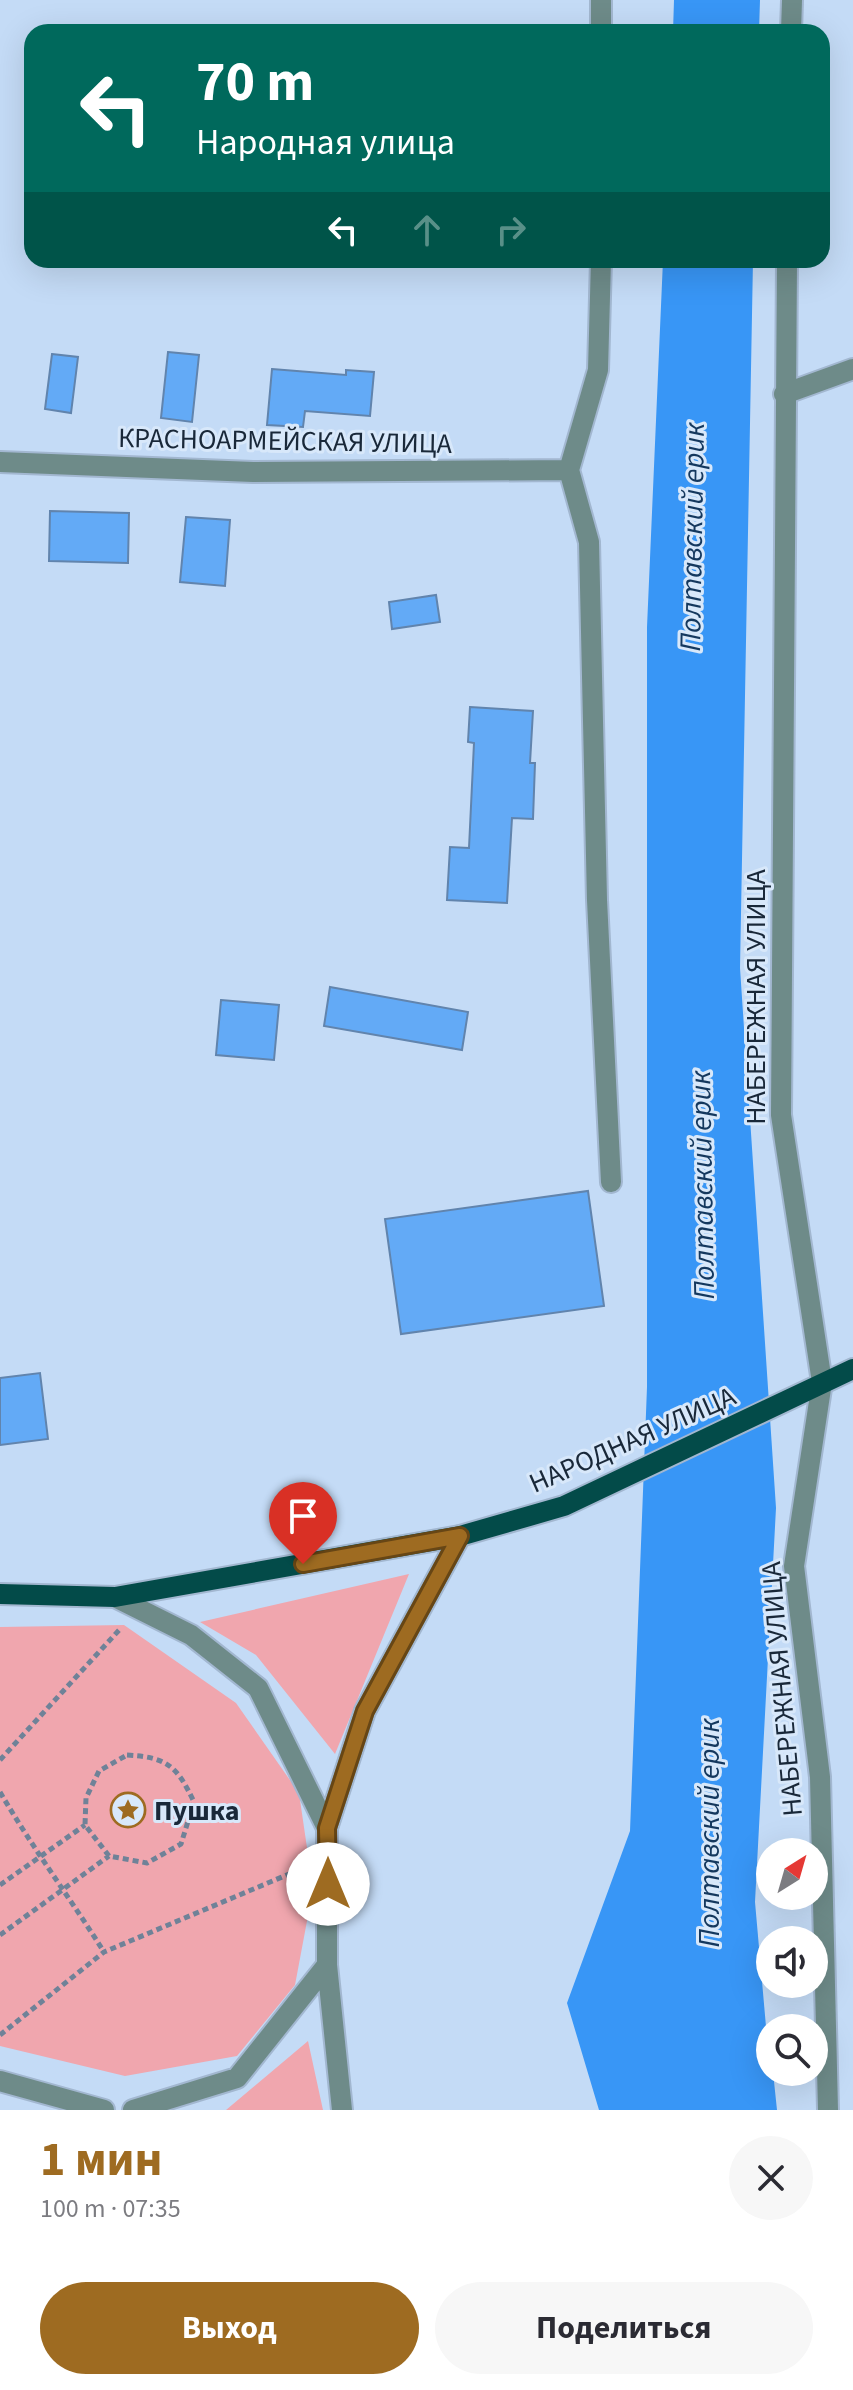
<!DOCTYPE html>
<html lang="ru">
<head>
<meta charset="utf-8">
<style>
	:root { --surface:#fff; --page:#f7f7f7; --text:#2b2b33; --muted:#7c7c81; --accent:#9e6b21 }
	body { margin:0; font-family:"Source Sans 3",sans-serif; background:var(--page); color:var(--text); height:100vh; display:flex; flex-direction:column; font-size:30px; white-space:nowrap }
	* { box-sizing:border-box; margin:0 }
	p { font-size:26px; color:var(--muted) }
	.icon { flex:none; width:44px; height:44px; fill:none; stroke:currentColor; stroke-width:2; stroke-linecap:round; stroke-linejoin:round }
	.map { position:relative; height:2110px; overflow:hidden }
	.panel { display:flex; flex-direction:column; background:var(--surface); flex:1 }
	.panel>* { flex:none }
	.guide { position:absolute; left:24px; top:24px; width:806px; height:244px; border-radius:24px; box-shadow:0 8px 32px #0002; background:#00695c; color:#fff; overflow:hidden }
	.needle { width:52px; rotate:37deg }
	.controls { position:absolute; left:756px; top:1838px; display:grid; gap:16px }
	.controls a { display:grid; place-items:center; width:72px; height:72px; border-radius:50%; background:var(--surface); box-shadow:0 8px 32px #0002; font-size:40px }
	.pin { position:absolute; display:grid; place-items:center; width:68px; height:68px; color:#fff; margin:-82px -34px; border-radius:50% 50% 50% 0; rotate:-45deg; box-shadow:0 0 8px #0007 }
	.pin .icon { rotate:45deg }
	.me { position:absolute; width:88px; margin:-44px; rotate:0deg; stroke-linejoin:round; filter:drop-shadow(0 0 6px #0008) }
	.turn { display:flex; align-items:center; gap:28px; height:168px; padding:0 40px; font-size:36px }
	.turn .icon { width:104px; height:104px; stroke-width:2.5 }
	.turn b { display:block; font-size:56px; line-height:68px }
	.lanes { display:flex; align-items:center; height:76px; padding:0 40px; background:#0003; justify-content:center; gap:40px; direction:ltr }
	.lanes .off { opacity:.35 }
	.round { display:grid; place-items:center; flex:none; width:84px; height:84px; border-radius:42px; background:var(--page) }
	.headline { display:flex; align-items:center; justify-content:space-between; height:136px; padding:0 40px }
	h1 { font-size:48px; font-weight:700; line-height:60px; color:var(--accent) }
	.cta { display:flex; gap:16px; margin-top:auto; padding:16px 40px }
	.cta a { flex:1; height:92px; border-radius:48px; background:var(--accent); color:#fff; font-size:32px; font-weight:700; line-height:92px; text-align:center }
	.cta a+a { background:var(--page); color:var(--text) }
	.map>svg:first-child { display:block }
	.green { fill:#f0a6ae }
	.water { fill:#3896f6 }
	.building { fill:#63aaf6; stroke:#6184ad; stroke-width:2 }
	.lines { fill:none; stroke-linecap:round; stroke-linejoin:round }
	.minor-casing { stroke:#a2b7d0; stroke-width:24 }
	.major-casing { stroke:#a2b7d0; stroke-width:24 }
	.path { stroke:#6f8298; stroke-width:5; stroke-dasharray:6 4; stroke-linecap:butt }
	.minor { stroke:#6e8b89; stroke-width:20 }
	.major { stroke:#034b49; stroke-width:20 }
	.route-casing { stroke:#674615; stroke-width:20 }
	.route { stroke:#9e6b21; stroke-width:14 }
	.labels { text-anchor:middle; stroke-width:6; stroke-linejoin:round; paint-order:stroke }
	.street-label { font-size:28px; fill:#192839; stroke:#d8e8fa }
	.poi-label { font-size:28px; font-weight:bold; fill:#192839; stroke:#d8e8fa; text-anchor:start }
	.water-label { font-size:30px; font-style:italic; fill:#14385e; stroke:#d8e8fa }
</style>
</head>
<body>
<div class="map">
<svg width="853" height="2110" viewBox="0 0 853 2110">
	<rect width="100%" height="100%" fill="#c4dbf6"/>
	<path class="green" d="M409 1574 335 1754 256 1655 200 1622Z
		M124 1625 236 1703 299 1793 313 1889 295 1985 237 2056 125 2076 0 2046V1627Z
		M308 2041 323 2110H226Z"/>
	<path class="water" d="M674 0H760L759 32H673Z
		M663 260H753L740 968 776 1508 755 1902 770 2072H773L777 2110H599L567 2003 630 1831 647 1387V627Z"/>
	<path class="building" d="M168 352 199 355 192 422 161 418Z
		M52 354 78 357 71 413 45 409Z
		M272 369 346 375V370L374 372 370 416 305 411 303 427 267 425Z
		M50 511 129 513 128 563 49 561Z
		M186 517 230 520 225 586 180 582Z
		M436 595 440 622 392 629 389 602Z
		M470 707 533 711 530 763H535L533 819 512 818 507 903 447 900 450 847 469 848 474 743 468 742Z
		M330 987 468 1012 462 1050 324 1026Z
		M221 1000 279 1005 274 1060 216 1055Z
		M588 1191 604 1306 401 1334 385 1219Z
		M40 1373 48 1439 0 1445V1378Z"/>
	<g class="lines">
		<g class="minor-casing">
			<path id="minor" d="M601 0V32
				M791 32 792 0
				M601 260 598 370 569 470 589 542 597 900 611 1182
				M787 260 781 1115 822 1382 794 1566 820 1777 828 2110
				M784 394 853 369
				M0 462 253 472 569 470
				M115 1597 191 1635 258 1688 327 1828
				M0 2081 104 2110
				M133 2110 237 2078 327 1965
				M342 2110 327 1965V1828L365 1711 460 1536"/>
		</g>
		<g class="major-casing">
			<path id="major" d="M0 1594 115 1597 460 1536 564 1506 853 1369"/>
		</g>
		<path class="path" d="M127 1755C167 1757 177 1766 194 1802L181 1844 147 1863 109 1856 85 1825 86 1798 99 1771Z
			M0 1760 121 1628
			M0 1792C32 1847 70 1898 104 1952
			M0 1885 85 1825
			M0 1935 109 1856
			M0 2035 104 1952 301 1869"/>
		<use href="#minor" class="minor"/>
		<use href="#major" class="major"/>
	</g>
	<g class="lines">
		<g class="route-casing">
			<path id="route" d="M303 1564 460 1536 365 1711 327 1828 328 1884"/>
		</g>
		<use href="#route" class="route"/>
	</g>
	<defs>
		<g id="sight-ring" transform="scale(1.8)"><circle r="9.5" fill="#d8e8fa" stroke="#9e6b21" stroke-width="1.5"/><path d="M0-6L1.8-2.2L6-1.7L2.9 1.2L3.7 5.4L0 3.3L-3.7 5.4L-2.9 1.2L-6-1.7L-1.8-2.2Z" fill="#9e6b21"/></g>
	</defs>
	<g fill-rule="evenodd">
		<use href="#sight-ring" x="128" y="1810"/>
	</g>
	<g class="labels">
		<g class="street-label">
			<text transform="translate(285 440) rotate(1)" y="10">КРАСНОАРМЕЙСКАЯ УЛИЦА</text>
			<text transform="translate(755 997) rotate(-90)" y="10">НАБЕРЕЖНАЯ УЛИЦА</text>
			<text transform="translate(632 1439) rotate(-24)" y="10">НАРОДНАЯ УЛИЦА</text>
			<text transform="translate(781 1689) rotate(-95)" y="10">НАБЕРЕЖНАЯ УЛИЦА</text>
		</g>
		<g class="poi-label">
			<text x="154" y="1820">Пушка</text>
		</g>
		<g class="water-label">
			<text transform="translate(692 537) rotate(-89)" y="10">Полтавский ерик</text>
			<text transform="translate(702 1185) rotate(-91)" y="10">Полтавский ерик</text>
			<text transform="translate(709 1833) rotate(-90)" y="10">Полтавский ерик</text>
		</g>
	</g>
</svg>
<div class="controls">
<a><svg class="needle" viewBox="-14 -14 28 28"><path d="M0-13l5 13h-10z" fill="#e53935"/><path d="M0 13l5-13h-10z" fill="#7c7c81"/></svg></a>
<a><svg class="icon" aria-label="sound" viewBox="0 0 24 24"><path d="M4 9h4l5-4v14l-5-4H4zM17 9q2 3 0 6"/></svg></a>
<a><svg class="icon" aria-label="search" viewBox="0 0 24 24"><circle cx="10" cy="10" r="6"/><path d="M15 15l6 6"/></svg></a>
</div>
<div class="pin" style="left:303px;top:1564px;background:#d93025"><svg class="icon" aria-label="arrive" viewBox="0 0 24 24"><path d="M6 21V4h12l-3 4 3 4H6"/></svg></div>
<svg class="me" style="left:328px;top:1884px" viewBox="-20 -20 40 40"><circle r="19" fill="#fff"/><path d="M0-13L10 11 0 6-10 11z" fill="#9e6b21"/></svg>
<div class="guide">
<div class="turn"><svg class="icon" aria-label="left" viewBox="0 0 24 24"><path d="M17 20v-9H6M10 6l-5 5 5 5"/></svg><div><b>70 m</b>Народная улица</div></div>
<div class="lanes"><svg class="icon" aria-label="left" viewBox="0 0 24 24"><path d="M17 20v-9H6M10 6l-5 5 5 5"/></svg><svg class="icon off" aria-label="ahead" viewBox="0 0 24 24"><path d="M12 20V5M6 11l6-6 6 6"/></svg><svg class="icon off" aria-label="right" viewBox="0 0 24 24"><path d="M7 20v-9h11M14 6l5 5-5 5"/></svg></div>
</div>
</div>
<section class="panel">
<div class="headline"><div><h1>1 мин</h1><p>100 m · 07:35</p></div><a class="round"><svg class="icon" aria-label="close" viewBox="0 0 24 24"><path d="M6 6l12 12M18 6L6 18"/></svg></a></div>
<div class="cta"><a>Выход</a><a>Поделиться</a></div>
</section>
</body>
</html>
